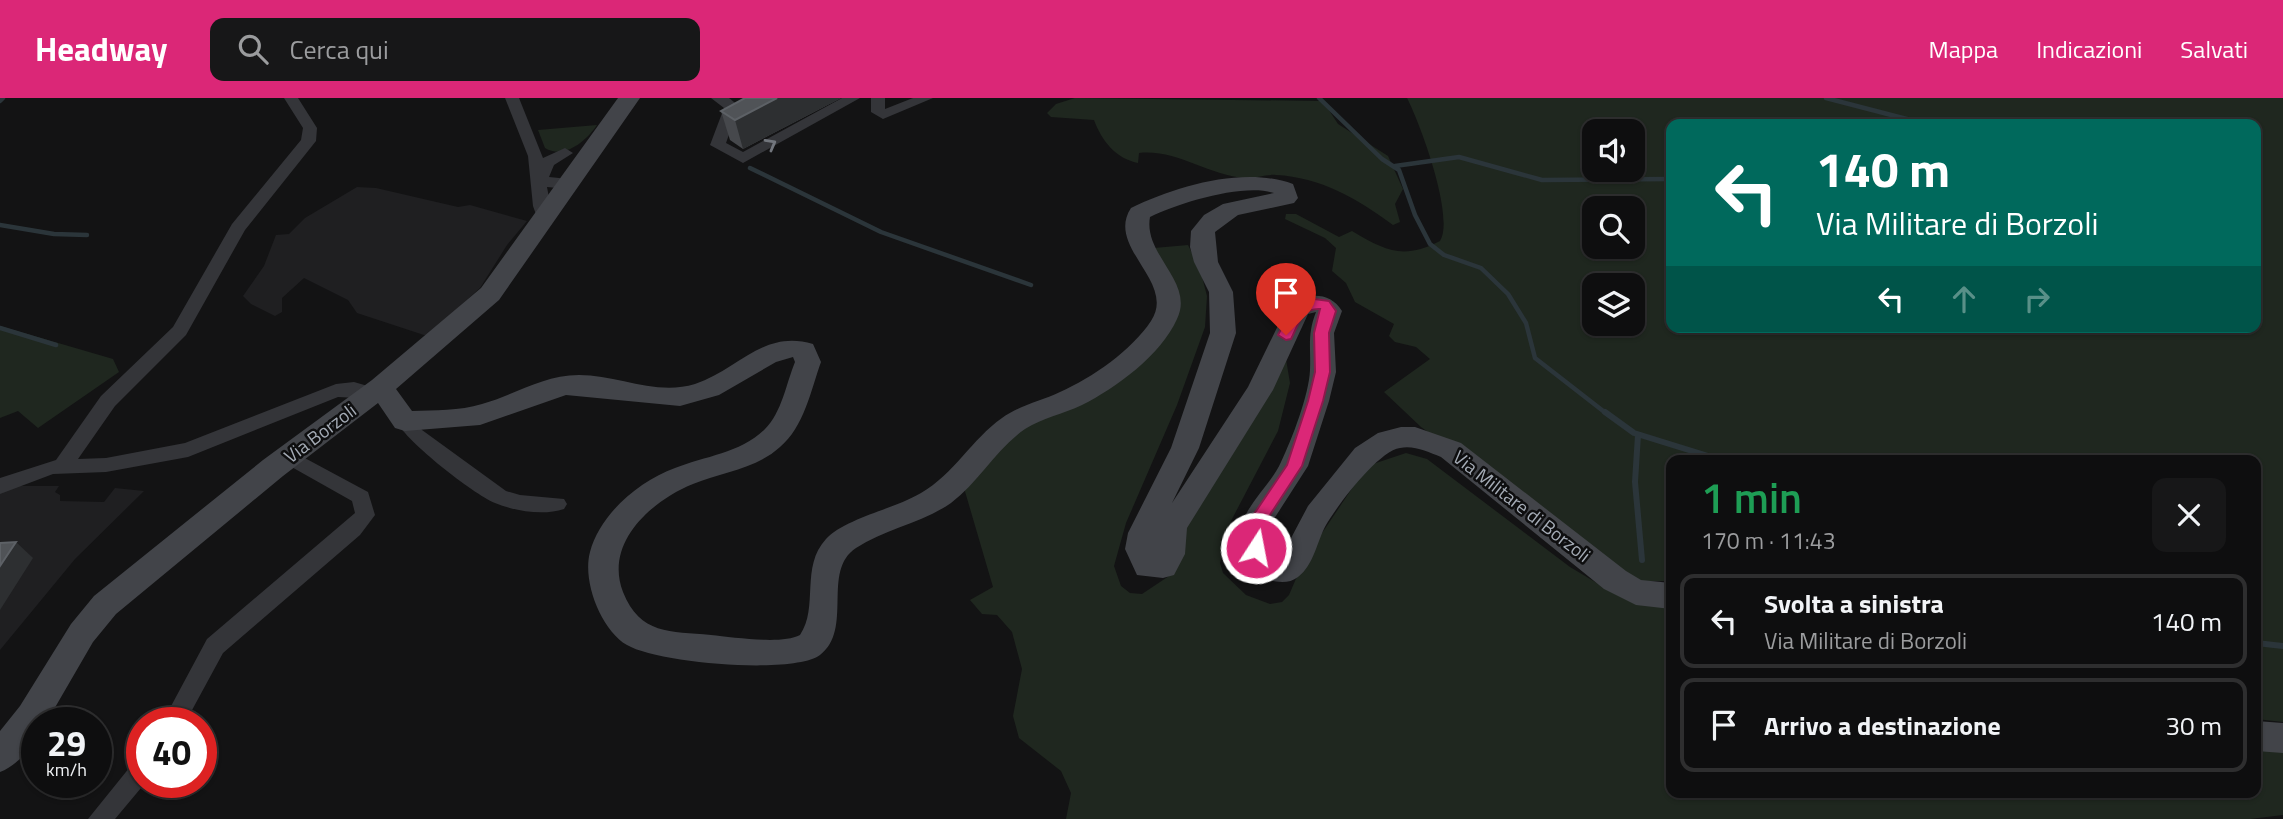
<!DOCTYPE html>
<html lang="it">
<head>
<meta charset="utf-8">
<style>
	:root { --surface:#0e0e0f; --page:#171718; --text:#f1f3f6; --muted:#9b9c9e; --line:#2e2e2f; --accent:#db2777 }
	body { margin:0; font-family:"Titillium Web",sans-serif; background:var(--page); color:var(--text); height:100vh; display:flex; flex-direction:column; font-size:26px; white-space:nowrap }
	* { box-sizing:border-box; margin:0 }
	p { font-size:23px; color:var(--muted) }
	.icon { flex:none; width:38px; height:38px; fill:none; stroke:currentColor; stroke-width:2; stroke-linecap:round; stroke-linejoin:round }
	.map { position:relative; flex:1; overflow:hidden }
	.sheet { position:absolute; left:1666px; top:357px; width:595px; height:343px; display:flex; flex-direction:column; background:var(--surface); border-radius:14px; box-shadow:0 2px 5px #0004,0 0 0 2px var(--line) }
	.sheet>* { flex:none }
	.banner { position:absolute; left:1666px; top:21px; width:595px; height:214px; border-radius:14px; box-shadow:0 2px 5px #0004,0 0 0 2px var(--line); background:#00695c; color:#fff; overflow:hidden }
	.tools { position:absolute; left:1582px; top:21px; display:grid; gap:14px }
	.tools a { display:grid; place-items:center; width:63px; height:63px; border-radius:14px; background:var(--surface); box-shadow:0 2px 5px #0004,0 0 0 2px var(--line); font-size:35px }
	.speed { position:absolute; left:21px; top:609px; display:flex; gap:14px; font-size:35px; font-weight:700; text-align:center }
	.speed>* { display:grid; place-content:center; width:91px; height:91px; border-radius:50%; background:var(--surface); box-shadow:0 2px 5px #0004,0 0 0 2px var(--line); line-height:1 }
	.speed small { font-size:18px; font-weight:400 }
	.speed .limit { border:10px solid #d22; background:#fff; color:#111 }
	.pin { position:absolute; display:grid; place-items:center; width:60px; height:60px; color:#fff; margin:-72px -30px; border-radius:50% 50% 50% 0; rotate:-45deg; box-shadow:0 0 7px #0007 }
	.pin .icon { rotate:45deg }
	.me { position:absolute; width:77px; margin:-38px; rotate:11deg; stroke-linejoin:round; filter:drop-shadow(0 0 5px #0008) }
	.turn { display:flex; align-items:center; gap:24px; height:147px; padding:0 35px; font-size:32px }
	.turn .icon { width:91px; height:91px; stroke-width:2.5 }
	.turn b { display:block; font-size:49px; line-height:60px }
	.lanes { display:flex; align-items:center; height:66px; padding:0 35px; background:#0003; justify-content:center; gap:35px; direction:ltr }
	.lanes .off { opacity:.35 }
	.round { display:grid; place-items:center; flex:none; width:74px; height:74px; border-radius:14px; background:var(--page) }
	.headline { display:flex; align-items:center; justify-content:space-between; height:119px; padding:0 35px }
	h1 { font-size:42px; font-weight:600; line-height:52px; color:#1e9e55 }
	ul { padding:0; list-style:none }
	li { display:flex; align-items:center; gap:21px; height:94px; margin:0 14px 10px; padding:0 21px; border:4px solid var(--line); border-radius:14px }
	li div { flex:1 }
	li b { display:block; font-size:26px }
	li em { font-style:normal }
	header { display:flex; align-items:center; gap:42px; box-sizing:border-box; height:98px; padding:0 35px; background:var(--accent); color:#fff }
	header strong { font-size:33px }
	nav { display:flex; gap:38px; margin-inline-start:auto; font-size:24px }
	.search { width:490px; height:63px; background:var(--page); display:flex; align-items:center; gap:18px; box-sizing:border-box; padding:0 24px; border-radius:14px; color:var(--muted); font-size:26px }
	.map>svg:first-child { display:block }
	.built { fill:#1f1f21 }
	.green { fill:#1f271f; fill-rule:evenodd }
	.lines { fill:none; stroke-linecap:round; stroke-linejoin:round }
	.stream-far1 { stroke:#2b353a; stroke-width:4.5 }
	.stream { stroke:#2b353a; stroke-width:6 }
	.street { fill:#343539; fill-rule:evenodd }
	.secondary { fill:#424449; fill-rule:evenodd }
	.wall { fill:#46484c }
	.shaded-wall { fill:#2d2f31 }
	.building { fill:#505357; stroke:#5d6166; stroke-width:2 }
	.oneway { stroke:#72767d }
	.route { fill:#db2777; stroke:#8e194d; stroke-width:2 }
	.labels { text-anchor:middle; stroke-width:5; stroke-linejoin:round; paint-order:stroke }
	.street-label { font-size:19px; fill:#a4abb5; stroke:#0e0e0f }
</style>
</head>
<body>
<header>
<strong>Headway</strong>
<div class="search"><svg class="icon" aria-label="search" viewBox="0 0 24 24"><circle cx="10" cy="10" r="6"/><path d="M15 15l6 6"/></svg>Cerca qui</div>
<nav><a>Mappa</a><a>Indicazioni</a><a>Salvati</a></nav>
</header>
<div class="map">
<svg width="2283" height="721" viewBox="0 0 2283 721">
	<rect width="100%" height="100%" fill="#131314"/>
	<path class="built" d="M357 89 376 90 458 109 470 107 527 123 507 147 480 190 427 238 357 215 348 202 304 180 282 200V214L275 218 251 206 243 198 264 168 276 137 289 136 305 120Z
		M0 388H59L55 394 60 397V403L104 404 115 390 144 393 75 461 0 552Z"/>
	<path class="green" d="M1075 0 1323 3 1338 26 1388 58 1403 91 1395 106 1400 124 1393 127C1358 101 1320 79 1276 77 1265 76 1254 81 1244 80 1208 77 1176 51 1139 55L1138 65C1115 60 1102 43 1094 22L1051 19 1047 15 1056 6Z
		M1407 0H2283V624L2256 621V362H1671V483H1633L1421 329 1384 294 1430 261 1416 249 1395 244 1389 238 1394 226 1355 204 1346 185 1332 173 1336 150 1325 140 1285 121 1286 116H1296L1339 139 1352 133C1386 153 1403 162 1440 143 1455 119 1420 25 1407 0ZM1671 26H2256V229H1671ZM1594 33H1633V72H1594ZM1594 110H1633V149H1594ZM1594 187H1633V226H1594Z
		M597 27C587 42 565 62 545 50L538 32Z
		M1188 147 1200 171 1207 198 1205 229 1177 307 1126 425 1114 468 1121 488 1130 495 1142 496 1169 478 1182 437 1286 261 1290 285 1278 333 1231 423 1220 465 1223 475 1246 497 1270 506 1282 504 1289 497 1304 462 1367 368 1406 355 1427 361 1570 469 1612 494 1656 505 1671 506V695H2256V648L2283 650V717L2250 721H1066L1071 695 1061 673 1019 640 1013 618 1022 571 1012 534 997 517 982 516 970 502 993 489 964 390 1001 346 1176 220 1154 150Z
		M0 228 113 261 119 274 38 330 18 313 0 320Z"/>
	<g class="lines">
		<path class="stream-far1" d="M1319 0 1382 61 1399 72 1415 117 1430 146 1444 157 1481 170 1508 196 1526 225 1535 260 1607 316
			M1826 0 1926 26
			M0 3 3 0
			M1395 68 1459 59 1542 82 1671 81
			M750 70 881 134 1031 187
			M0 127 54 136 87 137
			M0 230 56 247"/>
		<path class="stream" d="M1605 314 1634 335 1721 362
			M1638 337 1635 384 1642 462
			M2256 545 2283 548"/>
		<path class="street" d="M284 0H298L317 30 316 43 245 132 186 237 115 308 78 361 106 360 185 345 336 286 354 284 378 291 380 296 378 301 338 299 188 359 106 374 53 376 0 396V380L56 362 101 298 173 229 232 126 301 42 303 30Z
			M505 0H519L543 60 565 50 573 55 554 67 549 79 569 81 577 86 569 91 547 89 553 121 551 125H539L533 108 528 58Z
			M711 0H729L739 8 726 45 743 54 842 0H860L743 65 710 47 724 10Z
			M871 0H885V11L913 0H933L883 21 871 14Z
			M405 316 412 318 422 332 506 393 520 397 564 401 567 406 564 411C543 418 515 413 495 405 472 395 408 345 396 323Z
			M288 351 368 394 375 417 360 437 223 555 185 625H162L207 541 355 415 352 403 281 363 278 358Z
			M142 661V684H146L115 721H88L134 664Z"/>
		<path class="secondary" d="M618 0H640L499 202 396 291 412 313C435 312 459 313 482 306 515 297 543 277 579 277 618 277 656 298 695 286 738 272 763 231 813 246L821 264C811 292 804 329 780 349 756 371 722 374 693 386 651 403 604 445 623 494 640 537 670 533 711 537 733 539 781 547 800 537 819 509 800 469 826 441 846 420 894 411 921 395 954 376 972 341 1002 320 1020 307 1041 303 1060 294 1092 280 1132 252 1151 223 1177 184 1105 149 1131 110 1176 88 1244 68 1293 86L1298 100 1294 105 1238 117 1215 134 1218 164 1233 194 1236 235 1199 350 1172 405 1248 289 1289 205C1308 195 1330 193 1342 213L1334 235 1336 274 1329 303 1308 368 1272 424 1271 446 1281 459 1308 408 1355 350 1378 335 1401 329H1415L1461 345 1626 473 1641 482 1671 485V511L1636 507 1604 491 1441 359C1428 354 1414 347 1400 350 1378 353 1337 408 1326 427 1317 443 1314 467 1298 479 1288 487 1274 484 1262 480 1253 467 1240 455 1240 438 1241 409 1270 389 1281 364 1292 341 1309 297 1310 272 1311 249 1307 237 1316 214L1308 216 1273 292 1187 430 1185 456 1174 477 1163 480 1137 477 1125 451 1128 435 1171 350 1210 235 1209 194 1194 164 1190 149 1191 133 1204 117 1223 106 1274 95C1243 85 1179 105 1150 119 1143 157 1195 184 1177 221 1161 257 1116 290 1082 307 1063 316 1042 320 1025 331 996 351 979 384 951 405 922 425 885 431 856 450 821 473 854 531 820 557 793 577 657 565 627 547 601 532 582 483 590 454 600 416 639 383 675 370 705 358 741 355 765 331 782 314 786 286 795 264L793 259 776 264 719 297 680 308 566 297 480 327 405 333 395 330 378 305 283 378 116 516 93 544 46 625H37C37 645 19 667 0 674V633L20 608 71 526 94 498 263 362 372 282 481 190Z
			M2256 623 2283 625V655L2256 653Z"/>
	</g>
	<path class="wall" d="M745 0H841L743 51 730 42 721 13Z"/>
	<path class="shaded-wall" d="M777 0H841L743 51 735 22Z
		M16 444 33 460 0 512V468Z"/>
	<path class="building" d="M745 0H777L735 22 721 13Z
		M16 444 0 468V445Z"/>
	<defs><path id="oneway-chevron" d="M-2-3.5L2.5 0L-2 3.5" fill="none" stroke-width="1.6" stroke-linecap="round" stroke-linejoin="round" transform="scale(1.75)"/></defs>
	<use class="oneway" href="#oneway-chevron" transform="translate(771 46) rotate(-29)"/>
	<path class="route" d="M1307 200 1329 203 1336 213 1329 235 1330 274 1323 303 1302 368 1266 423 1264 450 1256 456 1247 450 1250 422 1287 367 1308 303 1315 274 1314 235 1320 211C1301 210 1299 226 1291 241L1286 242 1278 237 1293 208Z"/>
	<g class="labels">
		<g class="street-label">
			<text transform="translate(320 335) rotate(-37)" y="7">Via Borzoli</text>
			<text transform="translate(1522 408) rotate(38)" y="7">Via Militare di Borzoli</text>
		</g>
	</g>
</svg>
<div class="tools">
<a><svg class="icon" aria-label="sound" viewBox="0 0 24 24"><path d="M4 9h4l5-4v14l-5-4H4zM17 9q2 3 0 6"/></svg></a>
<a><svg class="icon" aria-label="search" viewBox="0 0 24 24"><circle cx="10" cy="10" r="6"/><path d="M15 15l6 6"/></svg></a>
<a><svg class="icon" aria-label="layers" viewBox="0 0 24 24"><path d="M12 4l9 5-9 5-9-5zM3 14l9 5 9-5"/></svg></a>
</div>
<div class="speed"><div>29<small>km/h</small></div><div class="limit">40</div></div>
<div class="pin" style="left:1286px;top:237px;background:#d93025"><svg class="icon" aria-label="arrive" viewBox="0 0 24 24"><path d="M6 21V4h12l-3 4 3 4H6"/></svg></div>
<svg class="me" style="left:1256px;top:450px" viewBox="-20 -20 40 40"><circle r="17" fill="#db2777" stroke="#fff" stroke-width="3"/><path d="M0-11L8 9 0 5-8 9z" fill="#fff"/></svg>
<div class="banner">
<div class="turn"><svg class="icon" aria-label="left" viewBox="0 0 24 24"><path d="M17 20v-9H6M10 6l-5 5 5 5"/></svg><div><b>140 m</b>Via Militare di Borzoli</div></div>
<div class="lanes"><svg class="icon" aria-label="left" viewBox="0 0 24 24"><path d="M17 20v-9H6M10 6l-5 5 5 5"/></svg><svg class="icon off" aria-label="ahead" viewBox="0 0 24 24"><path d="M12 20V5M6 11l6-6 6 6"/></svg><svg class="icon off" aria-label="right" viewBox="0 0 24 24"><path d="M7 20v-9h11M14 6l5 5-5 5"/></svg></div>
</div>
<section class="sheet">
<div class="headline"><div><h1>1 min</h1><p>170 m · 11:43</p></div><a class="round"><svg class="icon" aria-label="close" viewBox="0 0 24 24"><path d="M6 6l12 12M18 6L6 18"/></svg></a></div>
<ul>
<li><svg class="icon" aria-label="left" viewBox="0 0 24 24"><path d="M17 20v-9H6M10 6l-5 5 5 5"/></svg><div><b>Svolta a sinistra</b><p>Via Militare di Borzoli</p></div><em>140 m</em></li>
<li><svg class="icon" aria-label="arrive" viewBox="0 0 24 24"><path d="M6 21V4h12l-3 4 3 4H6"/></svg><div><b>Arrivo a destinazione</b></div><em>30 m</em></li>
</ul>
</section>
</div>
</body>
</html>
